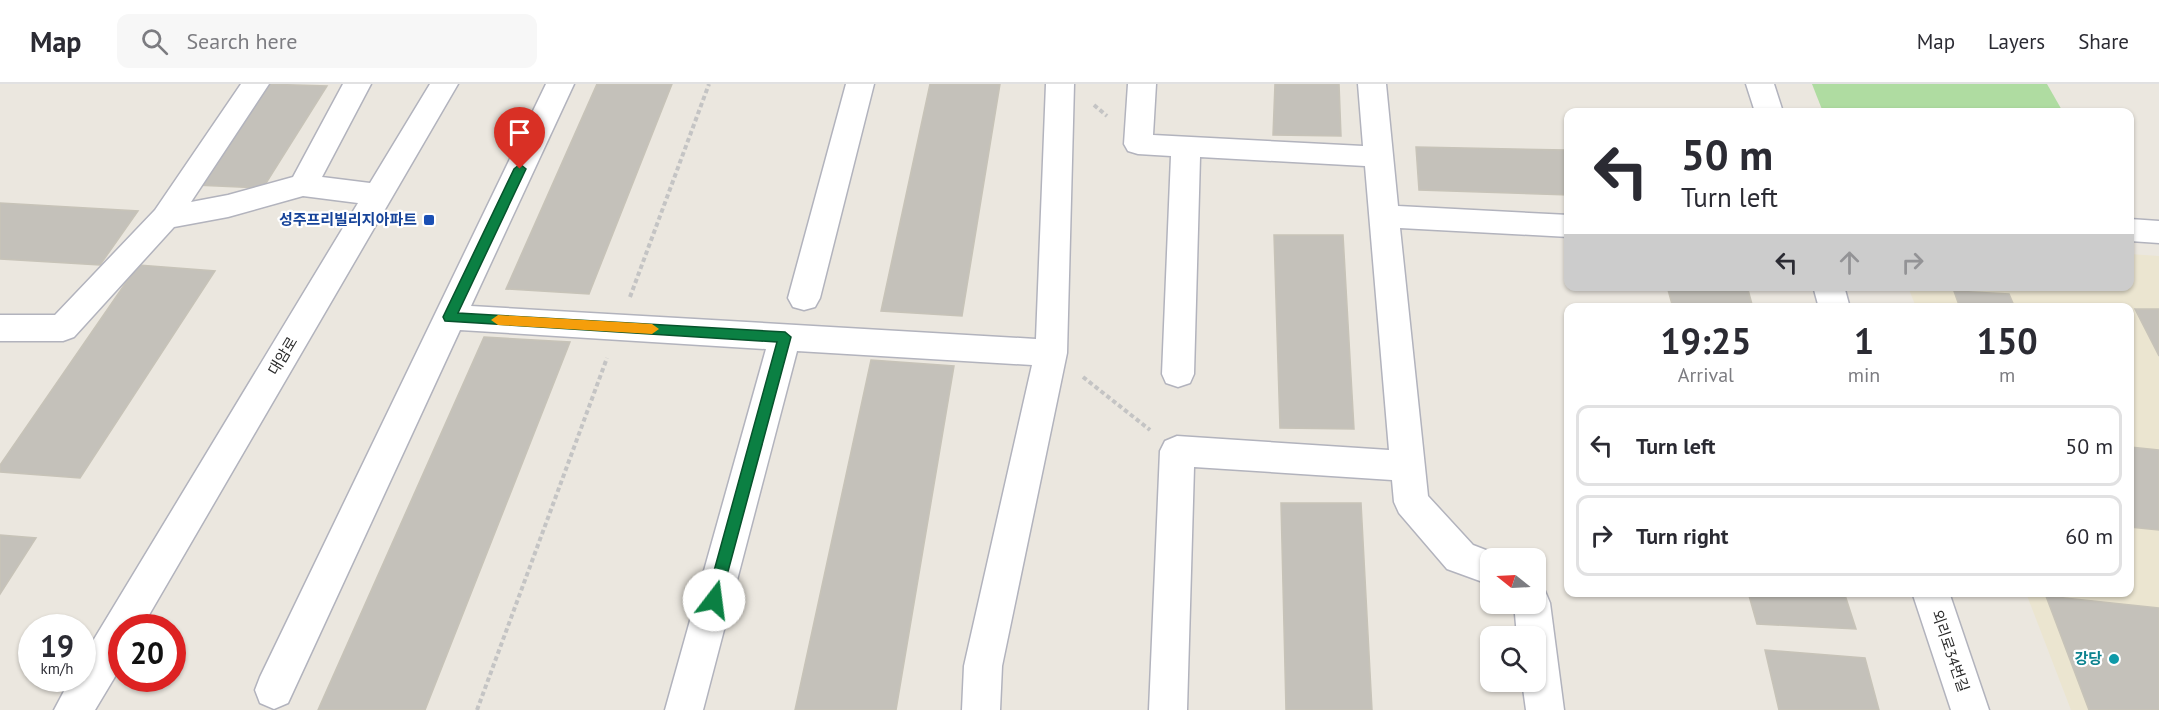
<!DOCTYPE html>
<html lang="en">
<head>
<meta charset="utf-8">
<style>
	:root { --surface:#fff; --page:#f7f7f7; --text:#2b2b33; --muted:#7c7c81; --line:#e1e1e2 }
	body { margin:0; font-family:"PT Sans","Noto Sans KR",sans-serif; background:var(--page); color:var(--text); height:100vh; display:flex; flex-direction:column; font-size:22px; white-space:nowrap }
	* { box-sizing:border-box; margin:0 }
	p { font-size:20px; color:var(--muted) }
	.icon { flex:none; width:33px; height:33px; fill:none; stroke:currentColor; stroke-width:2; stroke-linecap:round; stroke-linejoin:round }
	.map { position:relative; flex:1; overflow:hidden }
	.drawer { position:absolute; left:1564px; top:219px; width:570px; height:294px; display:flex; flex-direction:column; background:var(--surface); border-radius:12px; box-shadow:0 2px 4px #0004 }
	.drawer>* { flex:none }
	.guide { position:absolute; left:1564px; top:24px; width:570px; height:183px; border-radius:12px; box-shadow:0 2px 4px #0004; background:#fff; color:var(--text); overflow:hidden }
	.needle { width:39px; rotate:288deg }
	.controls { position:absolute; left:1480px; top:464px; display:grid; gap:12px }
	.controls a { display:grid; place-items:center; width:66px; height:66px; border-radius:12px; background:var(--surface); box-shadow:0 2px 4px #0004; font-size:30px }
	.speed { position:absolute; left:18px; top:530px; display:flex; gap:12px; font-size:30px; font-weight:700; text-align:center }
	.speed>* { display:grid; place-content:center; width:78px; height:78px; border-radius:50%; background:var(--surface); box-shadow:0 2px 4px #0004; line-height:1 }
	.speed small { font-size:15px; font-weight:400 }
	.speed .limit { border:9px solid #d22; background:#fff; color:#111 }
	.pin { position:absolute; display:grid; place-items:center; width:51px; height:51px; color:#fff; margin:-62px -26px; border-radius:50% 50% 50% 0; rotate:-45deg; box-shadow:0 0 6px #0007 }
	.pin .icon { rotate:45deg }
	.me { position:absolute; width:66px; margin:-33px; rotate:15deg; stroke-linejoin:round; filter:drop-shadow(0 0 4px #0008) }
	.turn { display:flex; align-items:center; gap:21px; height:126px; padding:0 18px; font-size:27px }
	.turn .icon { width:78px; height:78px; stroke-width:2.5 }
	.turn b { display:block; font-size:42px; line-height:51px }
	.lanes { display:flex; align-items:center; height:57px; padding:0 18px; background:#0003; justify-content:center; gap:30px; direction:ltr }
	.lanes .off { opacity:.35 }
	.eta { display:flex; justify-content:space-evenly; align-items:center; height:102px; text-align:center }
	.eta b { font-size:36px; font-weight:700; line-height:42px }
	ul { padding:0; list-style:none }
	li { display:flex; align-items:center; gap:18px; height:81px; margin:0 12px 9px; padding:0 6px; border:3px solid var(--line); border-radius:12px }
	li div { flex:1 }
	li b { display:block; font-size:22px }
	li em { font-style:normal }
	header { display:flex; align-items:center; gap:36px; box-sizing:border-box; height:84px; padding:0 30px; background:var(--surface); border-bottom:2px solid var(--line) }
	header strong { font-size:28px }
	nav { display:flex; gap:33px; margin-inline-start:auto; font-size:21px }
	.search { width:420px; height:54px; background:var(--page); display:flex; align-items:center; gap:15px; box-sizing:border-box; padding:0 21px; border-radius:12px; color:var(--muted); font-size:22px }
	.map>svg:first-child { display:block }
	.education { fill:#ebe5d0 }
	.green { fill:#afdca1 }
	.building { fill:#c4c1ba; stroke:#c7c3b8; stroke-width:1.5 }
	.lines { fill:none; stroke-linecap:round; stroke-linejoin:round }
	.minor-casing { stroke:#b2b3bd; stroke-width:3 }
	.path { stroke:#c4c4c4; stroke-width:4; stroke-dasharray:4.5 3; stroke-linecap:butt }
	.minor { fill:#fff; fill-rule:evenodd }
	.route { fill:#0b8043; stroke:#07532c; stroke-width:1.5 }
	.slow { fill:#f59e0b }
	.transit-dot { fill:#1a4fb4; stroke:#fff; stroke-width:2 }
	.culture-dot { fill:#0f9aa8; stroke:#fff; stroke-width:2 }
	.labels { text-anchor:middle; stroke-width:4.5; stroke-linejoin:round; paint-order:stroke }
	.transit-label { font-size:15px; font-weight:bold; fill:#164399; stroke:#fff; text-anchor:end }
	.street-label { font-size:15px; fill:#2b2b2b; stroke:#fff }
	.culture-label { font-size:15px; font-weight:bold; fill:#0d838f; stroke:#fff; text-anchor:end }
</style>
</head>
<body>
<header>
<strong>Map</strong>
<div class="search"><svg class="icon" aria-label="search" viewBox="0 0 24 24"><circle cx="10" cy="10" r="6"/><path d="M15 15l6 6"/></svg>Search here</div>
<nav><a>Map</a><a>Layers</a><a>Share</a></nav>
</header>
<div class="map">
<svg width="2159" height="626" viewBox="0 0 2159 626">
	<rect width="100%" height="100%" fill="#ebe7df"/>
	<path class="education" d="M2130 170 2159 172V626H2071L2026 509 2130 508V224L1916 223 1908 203 2130 202Z"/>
	<path class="green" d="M1812 0H2047L2063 28H1823Z"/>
	<path class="building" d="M263 0 327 2 263 104 196 101Z
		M597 0H672L589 210 506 205Z
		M930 0H1000L962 232 881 227Z
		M1275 0H1339L1341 52 1273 51Z
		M1416 63 1566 66 1569 78V111L1419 106Z
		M0 119 138 127 100 181 0 175Z
		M1274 151H1343L1354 345 1280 344Z
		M138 181 215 187 80 394 0 388V381Z
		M1667 202H1747L1753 224H1673Z
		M1954 207 2009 210 2015 224H1960Z
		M2135 225H2159V272Z
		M484 253 570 258 425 626H318Z
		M871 276 954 282 896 626H795Z
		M2130 363 2159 366V446L2130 443Z
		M1281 419H1361L1372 626H1286Z
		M0 451 36 454 0 510Z
		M1748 508H1844L1856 545 1757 540Z
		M2046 512 2159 524V626H2089Z
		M1765 566 1865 574 1879 626H1779Z"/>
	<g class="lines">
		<g class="minor-casing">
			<path id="minor" d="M241 0H269L191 118 228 111 293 93 343 0H371L322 93 370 99 430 0H458L142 543H122V581L95 626H54L71 594H82V575L358 119 303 112 228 133 174 143 74 253 63 257H0V231H55L155 126Z
				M546 0H574L471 222 1036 255 1046 0H1074L1067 269 1002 582 1000 626H962L964 582 1032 281 797 267 703 626H665L766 265 460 246 288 619 274 625 260 619 255 606 260 593Z
				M846 0H874L820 214 815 223 804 226 793 223 788 214Z
				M1128 0H1156L1153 51 1363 62 1358 0H1386L1398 122 1569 131V153L1400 144 1428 412 1473 461 1504 473 1491 474V501L1447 485 1399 429 1394 418 1392 396 1194 383 1187 626H1149L1160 367 1165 357 1177 352 1389 366 1365 82 1200 73 1194 290 1190 299 1178 303 1166 299 1162 290 1171 72 1138 70 1128 67 1124 60Z
				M1746 0H1774L1783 28H1755Z
				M2130 135 2159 137V159L2130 157Z
				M1813 202H1844L1850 224H1819Z
				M1536 503 1545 507 1550 519 1564 626H1526L1522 597H1536V552H1517L1514 519H1536Z
				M1912 508H1949L1989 626H1951Z"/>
		</g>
		<path class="path" d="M1094 21 1107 32
			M630 213 709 0
			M1083 293 1150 346
			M477 626 607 274"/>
		<use href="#minor" class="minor"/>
	</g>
	<path class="route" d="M520 80 526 85 458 229 785 248 791 253 719 521 714 523 709 521 706 516 777 258 445 237 443 233 514 85Z"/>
	<path class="slow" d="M498 231 652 240 659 245 652 250 498 241 491 236Z"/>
	<rect class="transit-dot" x="423" y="130" width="12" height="12" rx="3"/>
	<circle class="culture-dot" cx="2114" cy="575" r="6"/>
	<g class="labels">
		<g class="transit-label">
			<text x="417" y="141">성주프리빌리지아파트</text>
		</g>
		<g class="street-label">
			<text transform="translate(283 272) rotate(-59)" y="5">대암로</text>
			<text transform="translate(1950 567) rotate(71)" y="5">외리로34번길</text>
		</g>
		<g class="culture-label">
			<text x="2102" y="580">강당</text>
		</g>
	</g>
</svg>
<div class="controls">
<a><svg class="needle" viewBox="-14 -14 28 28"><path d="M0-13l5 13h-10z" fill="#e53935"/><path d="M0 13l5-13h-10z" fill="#7c7c81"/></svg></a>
<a><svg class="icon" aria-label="search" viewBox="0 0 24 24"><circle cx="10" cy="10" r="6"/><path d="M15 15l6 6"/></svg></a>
</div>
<div class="speed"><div>19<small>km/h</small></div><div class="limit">20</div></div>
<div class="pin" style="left:520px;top:85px;background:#d93025"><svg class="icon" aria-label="arrive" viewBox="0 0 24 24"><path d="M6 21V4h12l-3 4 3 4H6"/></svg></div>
<svg class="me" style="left:714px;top:516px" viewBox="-20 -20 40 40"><circle r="19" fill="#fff"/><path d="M0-13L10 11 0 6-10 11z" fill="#0b8043"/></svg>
<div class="guide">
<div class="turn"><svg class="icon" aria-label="left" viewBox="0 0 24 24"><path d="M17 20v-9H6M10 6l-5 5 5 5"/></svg><div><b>50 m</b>Turn left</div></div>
<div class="lanes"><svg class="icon" aria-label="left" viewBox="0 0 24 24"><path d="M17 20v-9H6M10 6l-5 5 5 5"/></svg><svg class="icon off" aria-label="ahead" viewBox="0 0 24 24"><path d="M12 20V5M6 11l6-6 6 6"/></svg><svg class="icon off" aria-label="right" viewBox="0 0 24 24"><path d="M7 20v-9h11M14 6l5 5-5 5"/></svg></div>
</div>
<section class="drawer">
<div class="eta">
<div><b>19:25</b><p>Arrival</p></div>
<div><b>1</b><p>min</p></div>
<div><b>150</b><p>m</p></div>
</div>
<ul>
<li><svg class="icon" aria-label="left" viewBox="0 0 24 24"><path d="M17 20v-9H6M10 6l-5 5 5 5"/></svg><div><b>Turn left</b></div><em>50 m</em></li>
<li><svg class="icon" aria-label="right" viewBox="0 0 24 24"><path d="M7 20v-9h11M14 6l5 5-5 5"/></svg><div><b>Turn right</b></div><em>60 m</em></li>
</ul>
</section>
</div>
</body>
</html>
